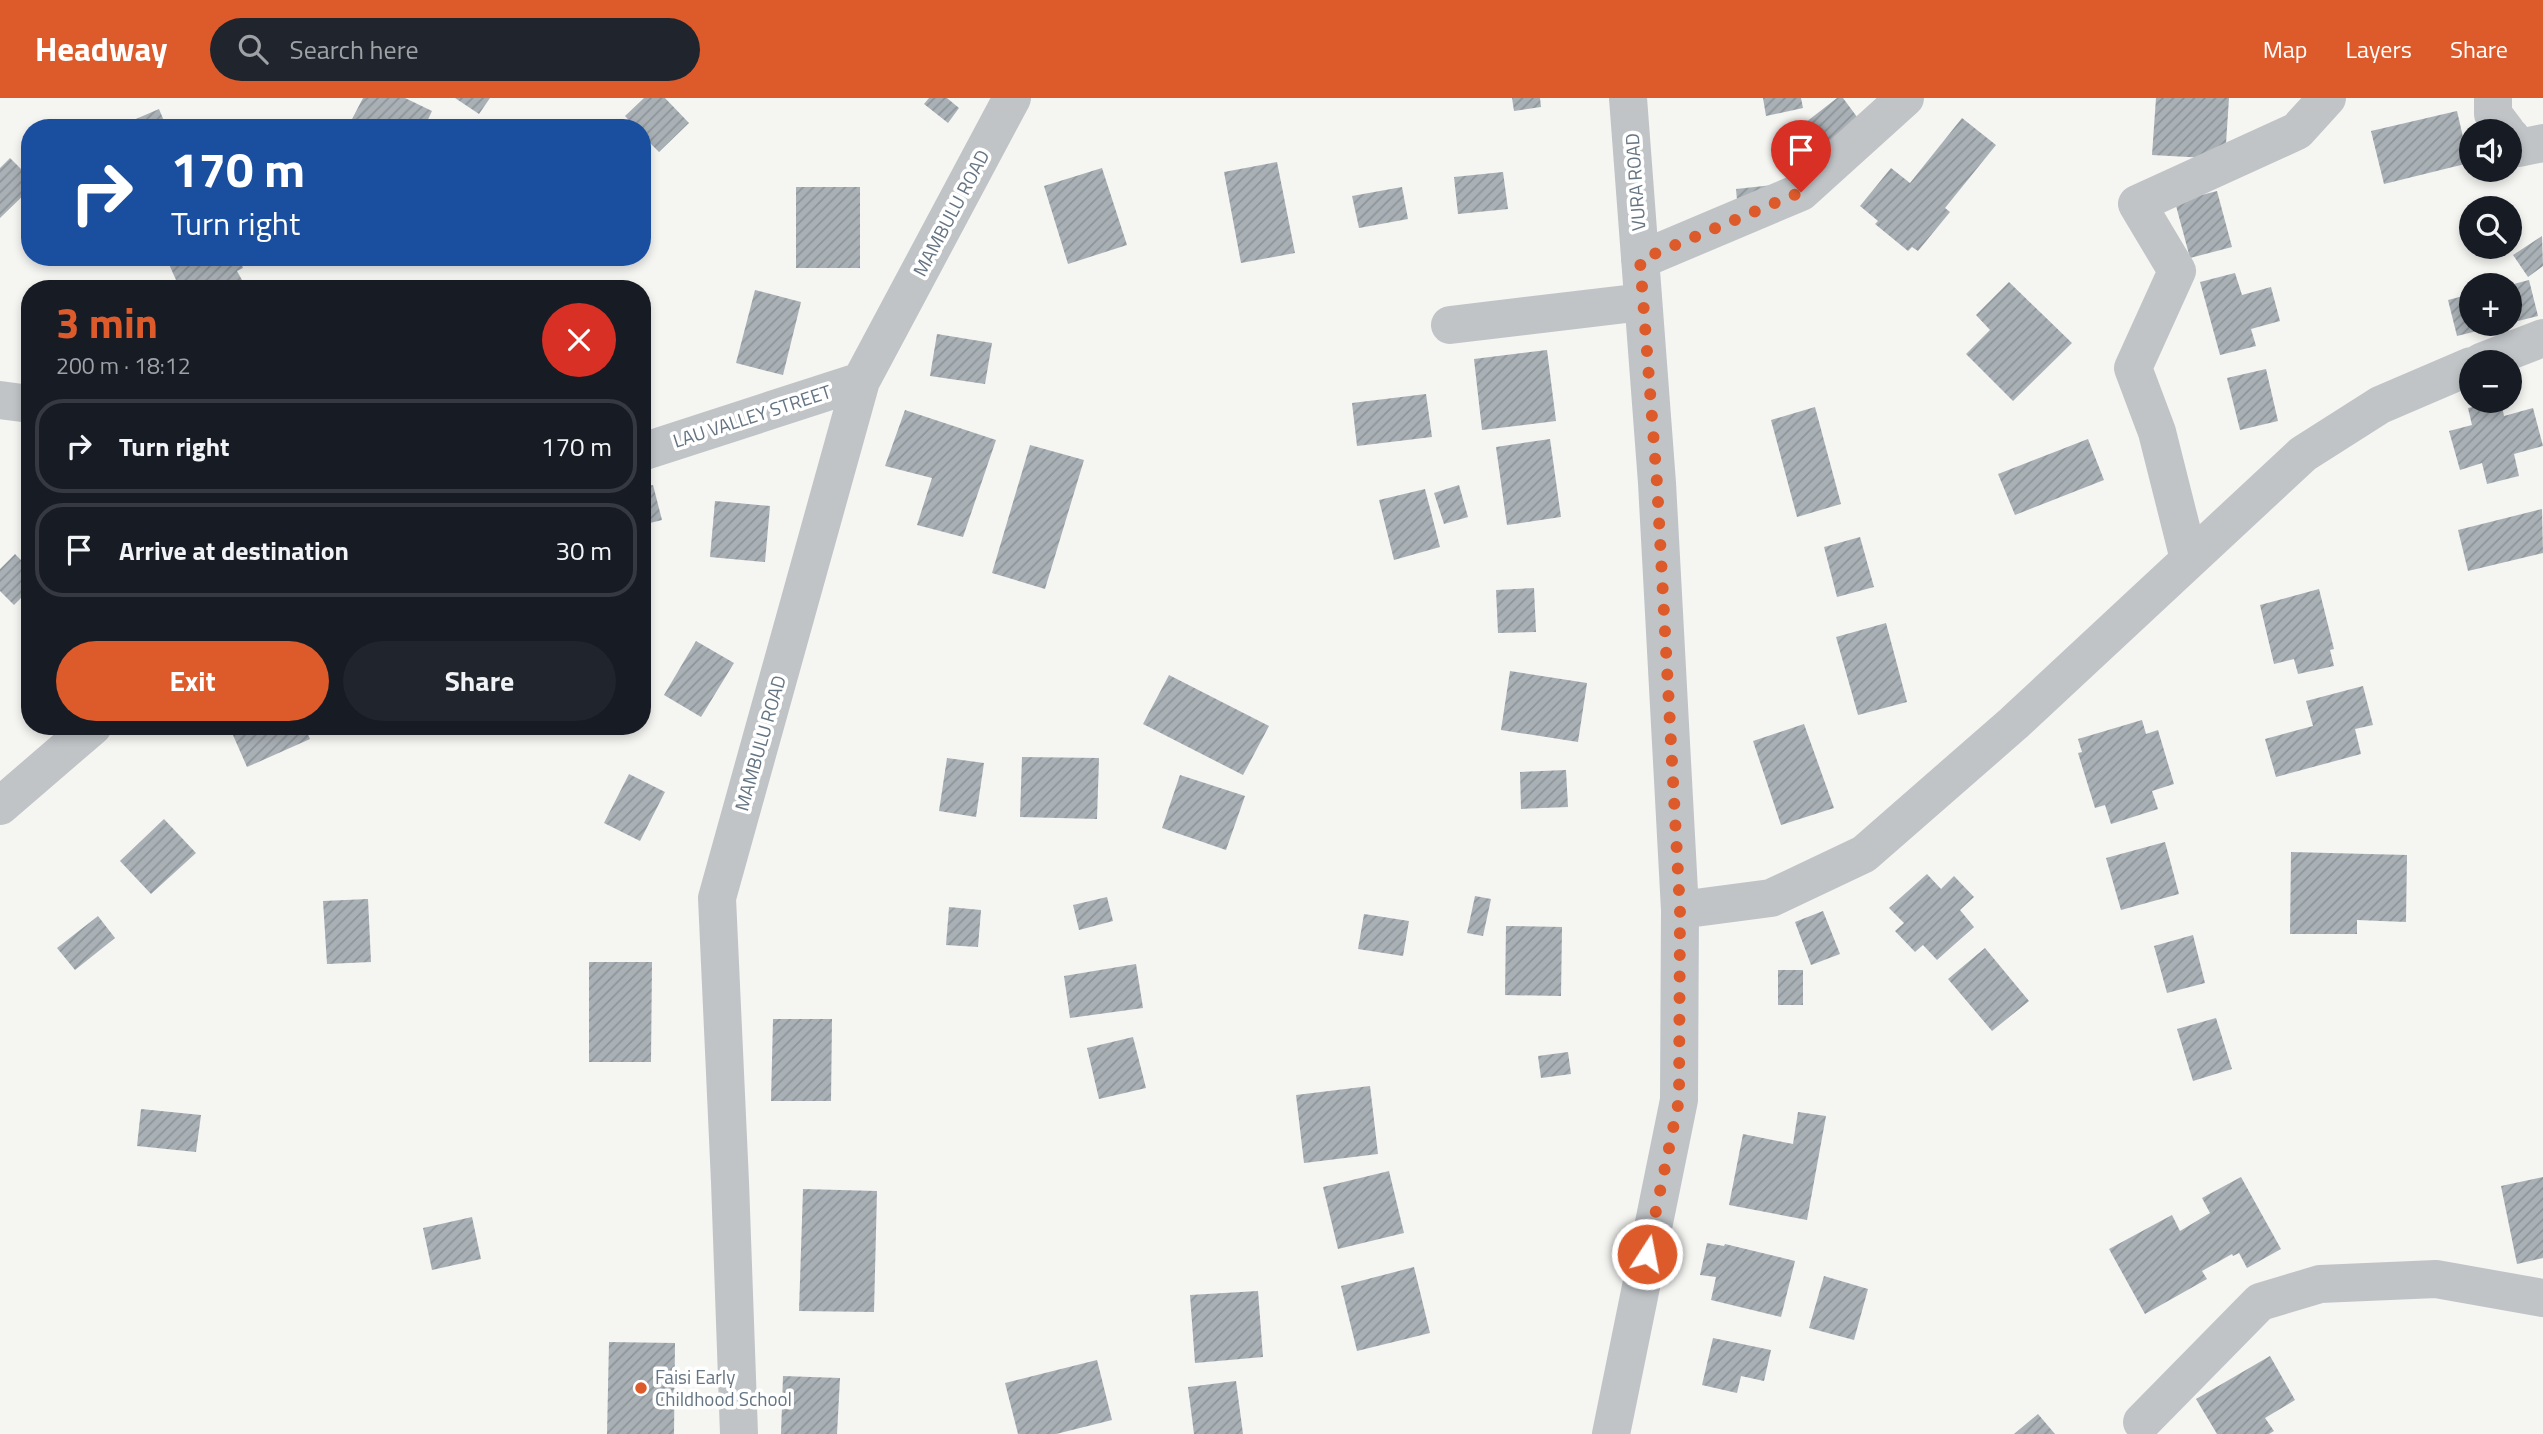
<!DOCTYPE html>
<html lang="en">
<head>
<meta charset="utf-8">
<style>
	:root { --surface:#171b24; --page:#20242c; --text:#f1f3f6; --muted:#9ea1a6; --line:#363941; --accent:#dd5a2a }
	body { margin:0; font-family:"Titillium Web",sans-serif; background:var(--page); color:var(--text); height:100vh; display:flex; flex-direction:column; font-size:26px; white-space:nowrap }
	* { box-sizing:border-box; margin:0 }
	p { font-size:23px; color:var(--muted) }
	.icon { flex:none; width:38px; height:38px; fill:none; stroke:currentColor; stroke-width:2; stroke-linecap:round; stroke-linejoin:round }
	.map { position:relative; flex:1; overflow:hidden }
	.panel { position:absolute; left:21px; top:182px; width:630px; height:455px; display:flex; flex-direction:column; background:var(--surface); border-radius:28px; box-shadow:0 4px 10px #0003 }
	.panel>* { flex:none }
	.top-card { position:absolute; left:21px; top:21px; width:630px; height:147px; border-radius:28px; box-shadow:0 4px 10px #0003; background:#1a4fa0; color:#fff; overflow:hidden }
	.fabs { position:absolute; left:2459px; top:21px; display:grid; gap:14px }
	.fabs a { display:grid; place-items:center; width:63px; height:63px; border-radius:50%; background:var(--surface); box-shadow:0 4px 10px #0003; font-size:35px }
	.pin { position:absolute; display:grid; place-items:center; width:60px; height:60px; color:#fff; margin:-72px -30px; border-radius:50% 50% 50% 0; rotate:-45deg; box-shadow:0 0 7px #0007 }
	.pin .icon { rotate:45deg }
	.me { position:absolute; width:77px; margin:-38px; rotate:11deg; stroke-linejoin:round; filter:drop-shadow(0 0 5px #0008) }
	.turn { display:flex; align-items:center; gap:24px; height:147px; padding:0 35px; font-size:32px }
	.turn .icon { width:91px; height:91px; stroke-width:2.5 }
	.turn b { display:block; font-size:49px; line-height:60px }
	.round { display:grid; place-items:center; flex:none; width:74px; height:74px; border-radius:37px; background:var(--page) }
	.overview { display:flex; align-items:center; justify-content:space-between; height:119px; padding:0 35px }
	h1 { font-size:42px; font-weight:700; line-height:52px; color:var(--accent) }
	.button { display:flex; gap:14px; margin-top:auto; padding:14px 35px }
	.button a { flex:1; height:80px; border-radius:42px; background:var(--accent); color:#fff; font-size:28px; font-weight:700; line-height:80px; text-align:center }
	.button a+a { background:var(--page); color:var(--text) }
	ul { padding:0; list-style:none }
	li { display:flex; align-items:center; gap:21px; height:94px; margin:0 14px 10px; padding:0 21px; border:4px solid var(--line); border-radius:28px }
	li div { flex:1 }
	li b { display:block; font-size:26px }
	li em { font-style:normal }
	header { display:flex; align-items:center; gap:42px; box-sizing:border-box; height:98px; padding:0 35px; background:var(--accent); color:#fff }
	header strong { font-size:33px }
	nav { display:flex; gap:38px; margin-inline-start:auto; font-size:24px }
	.search { width:490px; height:63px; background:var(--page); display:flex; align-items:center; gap:18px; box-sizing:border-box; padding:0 24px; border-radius:38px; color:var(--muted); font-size:26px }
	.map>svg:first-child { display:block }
	.building { fill:url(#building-hatch) }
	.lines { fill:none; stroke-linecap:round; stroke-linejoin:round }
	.minor { stroke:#c0c4c7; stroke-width:38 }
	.route { stroke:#dd5a2a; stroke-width:12; stroke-dasharray:0 21.6 }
	.poi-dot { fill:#dd5a2a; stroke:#fff; stroke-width:2.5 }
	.labels { text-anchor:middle; stroke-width:7; stroke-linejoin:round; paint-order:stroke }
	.street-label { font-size:19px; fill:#657482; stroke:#fff }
	.poi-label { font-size:19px; fill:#657482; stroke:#fff; text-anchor:start }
</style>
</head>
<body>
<header>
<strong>Headway</strong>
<div class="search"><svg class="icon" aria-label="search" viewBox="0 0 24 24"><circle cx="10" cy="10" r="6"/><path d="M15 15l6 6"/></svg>Search here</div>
<nav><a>Map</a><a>Layers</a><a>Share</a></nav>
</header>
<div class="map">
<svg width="2543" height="1336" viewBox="0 0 2543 1336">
	<defs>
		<pattern id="building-hatch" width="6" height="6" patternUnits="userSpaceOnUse" patternTransform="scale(1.75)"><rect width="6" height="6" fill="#aab1b6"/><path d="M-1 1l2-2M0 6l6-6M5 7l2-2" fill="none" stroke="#8e9599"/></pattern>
	</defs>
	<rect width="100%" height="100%" fill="#f5f5f2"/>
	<path class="building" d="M363 0H405L432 13 424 30H364L351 23Z
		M455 0H490L479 16Z
		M644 0H665L689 25 659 54 642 37V30H636L625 18Z
		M929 0H947L959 10 948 25 924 6Z
		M1512 0H1540L1541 9 1514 13Z
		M1763 0H1801L1803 10 1766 18Z
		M1837 0H1843L1863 27 1825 57 1801 28Z
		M2156 0H2229L2225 61 2152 57Z
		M159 11 167 30H115Z
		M2457 13 2469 65 2384 86 2371 33Z
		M1962 20 1996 47 1945 110 1950 114 1918 153 1912 149 1908 153 1875 126 1878 123 1860 108 1891 70 1910 85Z
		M10 60 30 80V91L0 120V70Z
		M1277 64 1295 155 1241 165 1224 74Z
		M1102 70 1127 147 1068 166 1044 88Z
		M1503 74 1508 111 1458 116 1454 79Z
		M1773 87 1737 102 1736 91Z
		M796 89H860V170H796Z
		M1402 89 1408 121 1359 130 1352 98Z
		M2217 93 2232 149 2190 160 2175 104Z
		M2542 138 2543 168 2528 179 2513 157Z
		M177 159H239L243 170 237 173 247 191H180L168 164Z
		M2235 175 2242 197 2271 189 2280 223 2251 231 2256 248 2220 257 2200 184Z
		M2529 182 2538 218 2510 225V187Z
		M2009 184 2072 245 2013 303 1966 256 1990 232 1976 217Z
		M755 192 801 204 783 277 736 265Z
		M2471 196V226L2501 227 2457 238 2448 202Z
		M937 236 992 245 985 286 930 278Z
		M1547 252 1556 323 1482 332 1474 261Z
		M2266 271 2278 323 2240 332 2227 280Z
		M1426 296 1432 339 1357 348 1352 305Z
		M2501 303 2504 318 2533 310 2543 348 2514 356 2519 378 2487 386 2482 365 2460 372 2449 333 2472 327 2468 310Z
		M1815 309 1841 406 1797 419 1771 322Z
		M905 312 996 342 963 439 917 427 932 380 885 368Z
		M1550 341 1561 419 1507 427 1496 349Z
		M2088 341 2104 382 2015 417 1998 376Z
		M1030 347 1084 362 1045 491 992 475Z
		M653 387 662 422 642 427V389Z
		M1459 387 1468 419 1444 426 1434 395Z
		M1425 391 1440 449 1394 462 1379 402Z
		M715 403 770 408 765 464 710 459Z
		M2542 411 2543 455 2468 473 2458 432Z
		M1860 439 1874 489 1837 499 1824 449Z
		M15 456 30 471V491L14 507 0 493V471Z
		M1534 490 1536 534 1498 535 1496 492Z
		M2319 491 2334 551 2330 552 2334 568 2298 576 2294 561 2274 566 2260 507Z
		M1886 525 1907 604 1858 617 1836 539Z
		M696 543 734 565 701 619 664 597Z
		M1510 573 1587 585 1578 644 1501 632Z
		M1169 577 1269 628 1243 677 1143 626Z
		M2363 588 2373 627 2355 631 2361 656 2276 679 2265 641 2313 628 2306 603Z
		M2142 622 2146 636 2158 632 2174 686 2152 693 2158 711 2111 726 2105 707 2095 710 2078 655 2082 654 2078 641Z
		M1804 626 1834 710 1781 727 1753 643Z
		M229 628H304L310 641 247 669Z
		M1022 659 1099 660 1097 721 1020 719Z
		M947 660 984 665 976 719 939 713Z
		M1566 672 1568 709 1521 711 1520 674Z
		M629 676 665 694 640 743 604 725Z
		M1180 677 1245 698 1226 752 1162 730Z
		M164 721 196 755 151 796 120 763Z
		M2165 744 2179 796 2121 812 2106 760Z
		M2291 754 2407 757 2406 824 2357 822V836H2290Z
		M1927 776 1941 791 1954 778 1974 799 1960 812 1974 829 1937 862 1923 847 1915 854 1895 833 1904 825 1889 810Z
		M1475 798 1491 801 1483 838 1467 835Z
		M1107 799 1113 823 1079 832 1073 807Z
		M368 801 371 864 327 866 323 803Z
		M949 809 981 812 978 849 946 847Z
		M1823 813 1840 856 1811 867 1795 824Z
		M1364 816 1409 823 1403 858 1358 851Z
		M98 818 115 840 75 872 57 850Z
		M1506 828 1562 829 1561 898 1505 897Z
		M2193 837 2205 885 2167 895 2154 848Z
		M1985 850 2029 903 1992 933 1948 881Z
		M589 864H652L651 964H589Z
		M1136 866 1143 910 1070 920 1064 878Z
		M1778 872H1803V907H1778Z
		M2216 920 2232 971 2193 983 2177 931Z
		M773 921H832L831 1003H771Z
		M1133 939 1146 990 1099 1001 1087 950Z
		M1568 954 1571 976 1541 980 1538 958Z
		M1370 988 1378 1056 1304 1065 1296 997Z
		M141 1011 201 1017 196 1054 137 1048Z
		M1798 1014 1826 1018 1807 1122 1729 1107 1743 1036 1793 1046Z
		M1389 1073 1404 1135 1338 1151 1323 1089Z
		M2241 1079 2281 1151 2247 1170 2239 1155 2233 1158 2232 1156 2202 1173 2207 1181 2145 1216 2109 1151 2172 1117 2180 1133 2210 1115 2202 1100Z
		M2543 1079V1160L2517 1166 2501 1088Z
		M803 1091 877 1093 874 1214 799 1213Z
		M472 1119 481 1161 432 1172 423 1130Z
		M1707 1145 1724 1148 1725 1146 1795 1163 1781 1219 1711 1202 1716 1179 1700 1177Z
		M1414 1169 1430 1235 1357 1253 1341 1188Z
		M1824 1178 1868 1191 1854 1242 1809 1230Z
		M1258 1193 1263 1259 1195 1265 1190 1197Z
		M1713 1240 1771 1252 1764 1283 1741 1278 1737 1295 1702 1287Z
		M609 1244 675 1245 674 1336H607Z
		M2270 1258 2295 1302 2265 1320 2274 1333 2269 1336H2217L2196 1301Z
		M1097 1262 1112 1322 1056 1336H1018L1005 1285Z
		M783 1278 840 1280 837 1336H781Z
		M1236 1283 1243 1336H1194L1188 1289Z
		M2038 1316 2055 1336H2014Z"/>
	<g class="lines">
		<path class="minor" d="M2493 0V16L2506 33
			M2510 38 2519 50 2543 45
			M1640 162 1801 94 1905 0
			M1450 227 1643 204
			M2481 264 2543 240
			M0 302 30 306
			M642 354 861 283
			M2189 461 2157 334 2133 270 2177 173 2137 106 2297 33 2327 0
			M0 708 93 628
			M1680 812 1771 800 1864 756 2014 625 2303 356 2380 307 2471 268
			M2142 1324 2260 1204 2320 1186 2436 1181 2543 1200
			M739 1336 730 1084 717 800 861 283 1012 0
			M1611 1336 1679 1002 1680 812 1657 385 1628 0"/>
	</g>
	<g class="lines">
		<path class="route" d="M1647 1156 1679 1002 1680 812 1657 385 1640 162 1801 94"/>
	</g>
	<circle class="poi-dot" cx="641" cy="1290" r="7"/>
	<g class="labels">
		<g class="street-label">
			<text transform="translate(1635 84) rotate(-94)" y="7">VURA ROAD</text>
			<text transform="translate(951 115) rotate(-62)" y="7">MAMBULU ROAD</text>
			<text transform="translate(752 318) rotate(-18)" y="7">LAU VALLEY STREET</text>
			<text transform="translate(760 645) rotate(-74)" y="7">MAMBULU ROAD</text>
		</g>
		<g class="poi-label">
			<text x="655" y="1286">Faisi Early<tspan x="655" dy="22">Childhood School</tspan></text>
		</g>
	</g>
</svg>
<div class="fabs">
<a><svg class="icon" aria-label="sound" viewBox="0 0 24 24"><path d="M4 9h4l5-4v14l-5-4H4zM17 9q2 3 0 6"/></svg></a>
<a><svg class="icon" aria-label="search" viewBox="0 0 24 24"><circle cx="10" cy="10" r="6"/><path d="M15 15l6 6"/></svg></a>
<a>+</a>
<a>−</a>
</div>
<div class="pin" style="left:1801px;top:94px;background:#d93025"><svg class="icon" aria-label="arrive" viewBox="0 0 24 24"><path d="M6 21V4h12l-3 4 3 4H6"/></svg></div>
<svg class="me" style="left:1647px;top:1156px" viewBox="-20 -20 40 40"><circle r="17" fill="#dd5a2a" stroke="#fff" stroke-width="3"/><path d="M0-11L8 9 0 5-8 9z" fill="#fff"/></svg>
<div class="top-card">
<div class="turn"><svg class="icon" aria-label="right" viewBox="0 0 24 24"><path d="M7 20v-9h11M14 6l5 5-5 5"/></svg><div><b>170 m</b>Turn right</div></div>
</div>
<section class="panel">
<div class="overview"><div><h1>3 min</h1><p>200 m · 18:12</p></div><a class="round" style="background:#d93025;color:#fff"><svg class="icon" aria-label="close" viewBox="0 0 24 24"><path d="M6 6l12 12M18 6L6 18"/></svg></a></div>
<ul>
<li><svg class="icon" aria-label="right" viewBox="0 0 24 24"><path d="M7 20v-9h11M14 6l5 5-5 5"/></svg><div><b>Turn right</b></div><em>170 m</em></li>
<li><svg class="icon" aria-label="arrive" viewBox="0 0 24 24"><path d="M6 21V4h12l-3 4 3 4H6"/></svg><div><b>Arrive at destination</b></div><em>30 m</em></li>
</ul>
<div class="button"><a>Exit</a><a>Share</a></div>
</section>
</div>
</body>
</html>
